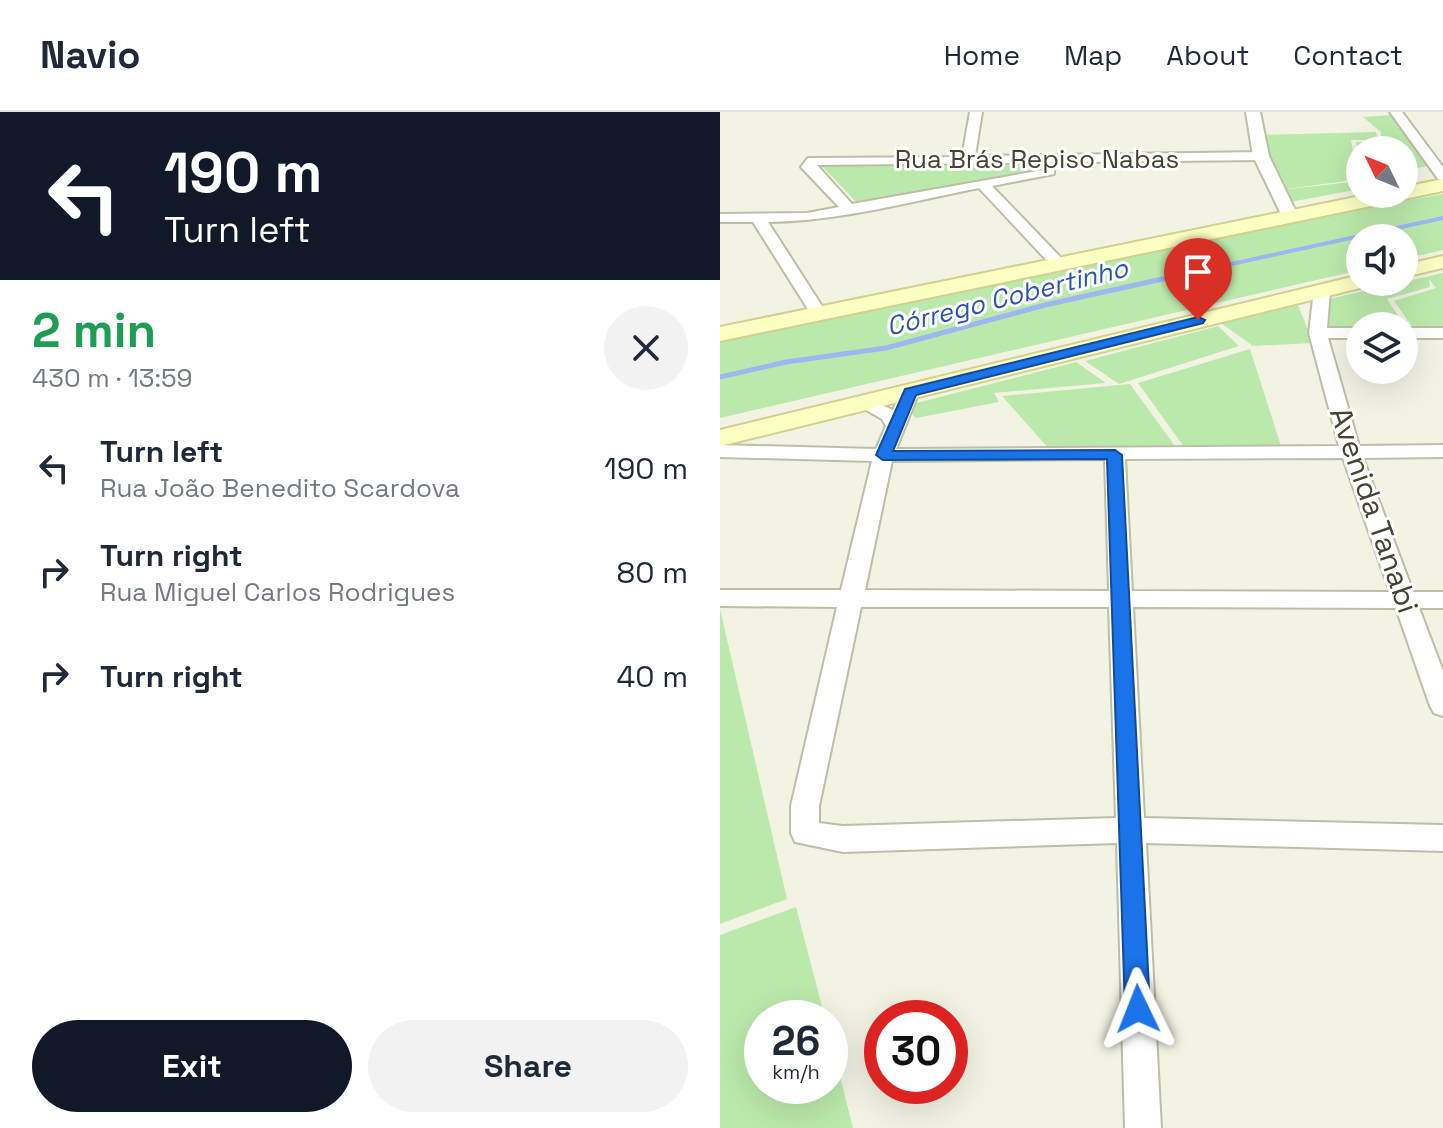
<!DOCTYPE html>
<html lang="en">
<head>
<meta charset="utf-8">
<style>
	:root { --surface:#fff; --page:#f2f2f3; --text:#1f2937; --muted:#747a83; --line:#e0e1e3; --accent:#111827 }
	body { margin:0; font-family:"Space Grotesk",sans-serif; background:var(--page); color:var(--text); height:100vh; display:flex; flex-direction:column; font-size:30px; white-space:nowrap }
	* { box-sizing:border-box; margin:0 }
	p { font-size:26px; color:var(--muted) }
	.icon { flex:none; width:44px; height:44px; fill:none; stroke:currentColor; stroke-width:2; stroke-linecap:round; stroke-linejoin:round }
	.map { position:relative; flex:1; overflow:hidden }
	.details { display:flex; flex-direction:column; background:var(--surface); width:720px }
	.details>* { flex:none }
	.top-card { background:#111827; color:#fff; overflow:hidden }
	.needle { width:52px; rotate:313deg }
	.controls { position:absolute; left:626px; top:24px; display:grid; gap:16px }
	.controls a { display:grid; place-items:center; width:72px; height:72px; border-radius:50%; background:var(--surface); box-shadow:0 8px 32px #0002; font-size:40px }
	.speed { position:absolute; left:24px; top:888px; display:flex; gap:16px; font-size:40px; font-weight:700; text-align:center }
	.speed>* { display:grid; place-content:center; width:104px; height:104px; border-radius:50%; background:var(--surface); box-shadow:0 8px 32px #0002; line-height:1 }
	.speed small { font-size:20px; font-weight:400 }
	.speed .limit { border:12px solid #d22; background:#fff; color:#111 }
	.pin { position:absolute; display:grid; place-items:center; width:68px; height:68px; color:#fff; margin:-82px -34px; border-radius:50% 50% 50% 0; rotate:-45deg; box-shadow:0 0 8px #0007 }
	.pin .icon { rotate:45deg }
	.me { position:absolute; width:88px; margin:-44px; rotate:358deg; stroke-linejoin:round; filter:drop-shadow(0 0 6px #0008) }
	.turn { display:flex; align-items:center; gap:28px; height:168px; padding:0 32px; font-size:36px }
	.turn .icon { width:104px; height:104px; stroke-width:2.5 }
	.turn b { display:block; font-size:56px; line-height:68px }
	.round { display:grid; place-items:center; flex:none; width:84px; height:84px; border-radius:42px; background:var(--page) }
	.headline { display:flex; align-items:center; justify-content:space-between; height:136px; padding:0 32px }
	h1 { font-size:48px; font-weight:800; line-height:60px; color:#1e9e55 }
	.cta { display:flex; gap:16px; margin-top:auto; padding:16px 32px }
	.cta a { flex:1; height:92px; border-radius:48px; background:var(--accent); color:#fff; font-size:32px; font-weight:800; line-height:92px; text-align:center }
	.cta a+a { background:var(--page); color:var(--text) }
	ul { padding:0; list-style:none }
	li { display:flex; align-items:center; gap:24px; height:104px; padding:0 32px }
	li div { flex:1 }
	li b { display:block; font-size:30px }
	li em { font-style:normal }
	header { display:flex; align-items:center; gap:48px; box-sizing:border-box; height:112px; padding:0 40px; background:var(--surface); border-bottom:2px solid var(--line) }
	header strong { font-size:38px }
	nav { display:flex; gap:44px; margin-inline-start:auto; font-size:28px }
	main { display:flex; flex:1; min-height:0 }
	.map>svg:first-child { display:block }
	.green { fill:#bbe9ab }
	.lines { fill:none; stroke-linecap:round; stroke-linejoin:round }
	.stream-far1 { stroke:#9db7f2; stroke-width:4 }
	.stream { stroke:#9db7f2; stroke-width:5 }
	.minor-casing { stroke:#bebda6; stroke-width:4 }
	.tertiary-casing { stroke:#bebda6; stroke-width:4 }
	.secondary-casing { stroke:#d0d190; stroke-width:4 }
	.minor { fill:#fff; fill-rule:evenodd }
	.tertiary { fill:#fff; fill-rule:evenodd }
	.secondary { fill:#fcffc2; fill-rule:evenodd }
	.route { fill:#1a73e8; stroke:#114b97; stroke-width:2 }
	.labels { text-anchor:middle; stroke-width:6; stroke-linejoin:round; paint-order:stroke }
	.far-street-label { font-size:26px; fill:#454334; stroke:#fff }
	.far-water-label { font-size:26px; font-style:italic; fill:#2a52b4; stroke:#fff }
	.street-label { font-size:30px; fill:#454334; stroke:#fff }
</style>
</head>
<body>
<header>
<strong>Navio</strong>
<nav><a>Home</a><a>Map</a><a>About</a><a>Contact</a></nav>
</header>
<main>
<section class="details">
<div class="top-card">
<div class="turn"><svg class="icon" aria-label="left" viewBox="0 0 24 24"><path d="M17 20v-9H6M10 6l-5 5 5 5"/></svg><div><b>190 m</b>Turn left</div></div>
</div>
<div class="headline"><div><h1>2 min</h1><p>430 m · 13:59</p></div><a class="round"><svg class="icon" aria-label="close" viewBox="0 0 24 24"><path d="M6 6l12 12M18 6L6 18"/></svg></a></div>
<ul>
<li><svg class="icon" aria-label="left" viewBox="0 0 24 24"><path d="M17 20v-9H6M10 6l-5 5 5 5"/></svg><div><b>Turn left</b><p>Rua João Benedito Scardova</p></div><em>190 m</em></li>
<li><svg class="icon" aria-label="right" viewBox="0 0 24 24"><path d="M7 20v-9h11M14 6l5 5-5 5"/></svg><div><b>Turn right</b><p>Rua Miguel Carlos Rodrigues</p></div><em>80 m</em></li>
<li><svg class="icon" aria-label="right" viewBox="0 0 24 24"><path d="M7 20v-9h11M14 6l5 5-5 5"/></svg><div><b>Turn right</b></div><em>40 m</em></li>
</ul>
<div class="cta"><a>Exit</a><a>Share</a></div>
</section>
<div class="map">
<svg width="723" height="1016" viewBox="0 0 723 1016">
	<rect width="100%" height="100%" fill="#f3f3e4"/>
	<path class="green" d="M671 3 708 54 684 59V38H640V51L636 30 661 31V20L643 5Z
		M656 20 658 28H631L636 53H640V67L567 77 561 75 536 23Z
		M345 51 139 93 100 52Z
		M640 69V77L565 91 560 78Z
		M723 82V138L684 147V126H640V158L0 306V230L550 113Z
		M723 161V216H693L674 189 716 176 709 167 710 175 667 187 687 217 684 214 604 215V188Z
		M578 193 593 231 533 234 502 212Z
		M498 214 519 234 399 272 365 249Z
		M530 237 561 334 464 335 418 271Z
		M356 250 386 271 274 281 279 290 196 306 185 294Z
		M410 272 455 334 330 338 282 284Z
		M0 497 67 787 0 812Z
		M76 795 105 906H42V974H110V925L133 1016H0V823Z"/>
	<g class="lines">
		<path class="stream-far1" d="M465 162 723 106"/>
		<path class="stream" d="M0 265 66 250 166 236 325 193 474 160"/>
		<g class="minor-casing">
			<path id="minor" d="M250 0H262L255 44 541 40 548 44 541 48 97 53 132 92 334 56V62L272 74 346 151 344 154H332L259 76C188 90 120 109 48 110L107 202 99 207 91 202 33 110H0V102L87 101 119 95 81 55 88 46 242 45Z
				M670 0H682L723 55V68L718 67Z
				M602 173 610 178 607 216H640V226H608L639 334 723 333V345L643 346 693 480H723V496H699L723 559V604L714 601 710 594 676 496 413 495 424 706 723 713V739L426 731 441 1016H405L397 731 123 740 75 730 71 721V694L117 495 0 494V478H121L152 349 0 345V333L156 337 166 314 162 307 134 291 143 285 173 298 183 276 190 274 199 280 176 337 619 334 589 221 594 178ZM623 346 670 480 412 479 405 347ZM385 347 389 479 145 478 172 349ZM141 495H389L396 706 123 714 99 711V694Z
				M684 216H723V226H684Z"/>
		</g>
		<g class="tertiary-casing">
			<path id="tertiary" d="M526 0H540L549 44 577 102 575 106H563L561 102 533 44Z"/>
		</g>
		<g class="secondary-casing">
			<path id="secondary" d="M723 67V79L0 229V215L650 82H684V75Z
				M723 144V156L684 165V153Z
				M640 163V170H650L648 174 0 334V318Z"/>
		</g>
		<use href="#minor" class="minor"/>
		<use href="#tertiary" class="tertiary"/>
		<use href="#secondary" class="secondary"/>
	</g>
	<path class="route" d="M478 205 485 208 483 211 196 283 173 339 395 338 402 343 430 897 427 905 418 909 409 905 405 897 387 347 163 348 156 343 185 277Z"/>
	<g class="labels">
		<g class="far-street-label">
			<text x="317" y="56">Rua Brás Repiso Nabas</text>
		</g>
		<g class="far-water-label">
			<text transform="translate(287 185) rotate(-14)" y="9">Córrego Cobertinho</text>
		</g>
		<g class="street-label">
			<text transform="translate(654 398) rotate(71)" y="10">Avenida Tanabi</text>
		</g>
	</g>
</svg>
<div class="controls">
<a><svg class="needle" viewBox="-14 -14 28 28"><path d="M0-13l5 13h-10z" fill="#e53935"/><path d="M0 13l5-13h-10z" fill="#747a83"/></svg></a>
<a><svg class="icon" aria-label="sound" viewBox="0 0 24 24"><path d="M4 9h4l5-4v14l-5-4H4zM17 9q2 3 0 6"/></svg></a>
<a><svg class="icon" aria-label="layers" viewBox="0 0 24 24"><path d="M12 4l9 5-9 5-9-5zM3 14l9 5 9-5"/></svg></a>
</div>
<div class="speed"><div>26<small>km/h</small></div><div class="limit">30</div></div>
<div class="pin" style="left:478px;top:208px;background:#d93025"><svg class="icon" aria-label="arrive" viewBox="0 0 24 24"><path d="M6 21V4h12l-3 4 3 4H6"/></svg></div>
<svg class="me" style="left:418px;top:897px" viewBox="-20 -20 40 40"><path d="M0-17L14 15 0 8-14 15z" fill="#1a73e8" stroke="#fff" stroke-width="4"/></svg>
</div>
</main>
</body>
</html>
